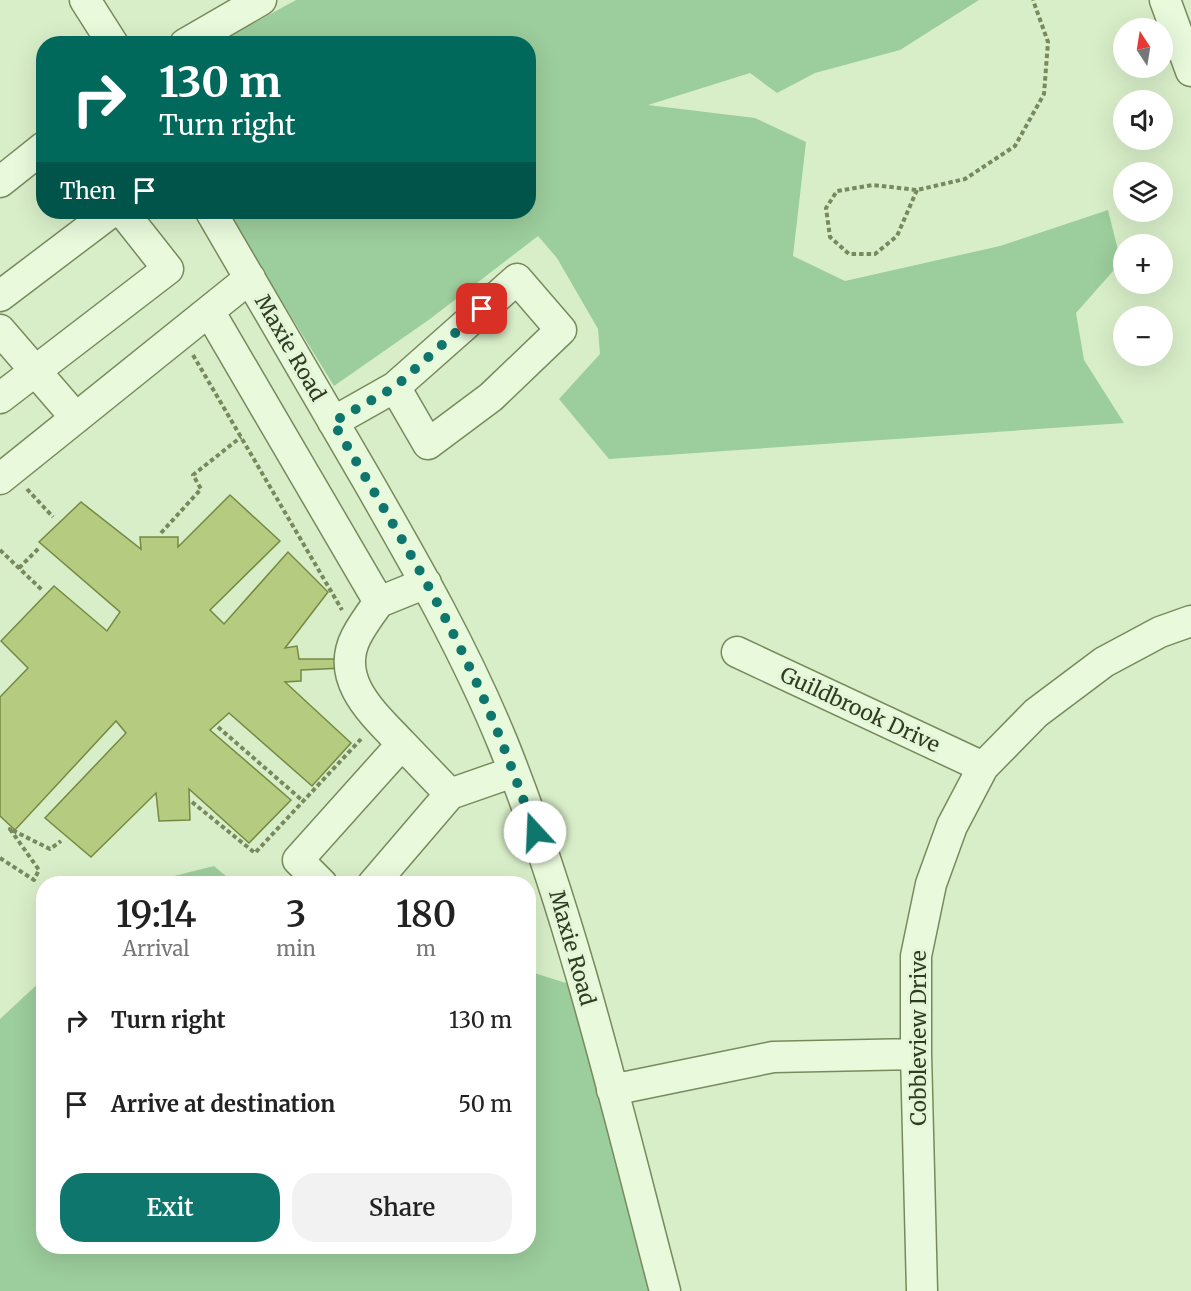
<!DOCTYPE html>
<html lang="en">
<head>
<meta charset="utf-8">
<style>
	:root { --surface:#fff; --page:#f2f2f2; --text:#222; --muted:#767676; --accent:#0f766e }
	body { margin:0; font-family:Merriweather,serif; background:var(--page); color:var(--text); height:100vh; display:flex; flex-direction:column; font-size:22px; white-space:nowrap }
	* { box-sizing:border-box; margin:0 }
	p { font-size:20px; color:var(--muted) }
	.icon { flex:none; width:33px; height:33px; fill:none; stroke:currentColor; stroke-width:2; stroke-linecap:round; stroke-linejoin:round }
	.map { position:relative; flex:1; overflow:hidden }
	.drawer { position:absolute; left:36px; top:876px; width:500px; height:378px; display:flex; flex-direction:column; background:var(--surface); border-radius:24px; box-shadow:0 6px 24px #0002 }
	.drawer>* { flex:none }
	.guide { position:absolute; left:36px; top:36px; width:500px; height:183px; border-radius:24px; box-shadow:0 6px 24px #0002; background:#00695c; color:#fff; overflow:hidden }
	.needle { width:39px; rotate:348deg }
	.tools { position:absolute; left:1113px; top:18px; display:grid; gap:12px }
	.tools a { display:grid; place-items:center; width:60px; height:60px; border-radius:50%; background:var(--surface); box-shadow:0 6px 24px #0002; font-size:30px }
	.pin { position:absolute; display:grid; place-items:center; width:51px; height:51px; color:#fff; margin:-26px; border-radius:12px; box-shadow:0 3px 9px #0006 }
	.me { position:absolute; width:66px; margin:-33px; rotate:340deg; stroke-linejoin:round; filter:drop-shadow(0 0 4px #0008) }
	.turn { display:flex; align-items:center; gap:21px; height:126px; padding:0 24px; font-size:27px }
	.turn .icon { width:78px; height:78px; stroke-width:2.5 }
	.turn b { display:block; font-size:42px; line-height:51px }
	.then { display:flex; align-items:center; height:57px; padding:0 24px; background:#0003; gap:12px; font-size:22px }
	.eta { display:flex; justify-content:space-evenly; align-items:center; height:102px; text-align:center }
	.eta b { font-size:36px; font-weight:600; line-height:42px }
	.button { display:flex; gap:12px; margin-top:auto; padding:12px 24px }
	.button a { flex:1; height:69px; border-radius:24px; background:var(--accent); color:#fff; font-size:24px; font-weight:600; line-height:69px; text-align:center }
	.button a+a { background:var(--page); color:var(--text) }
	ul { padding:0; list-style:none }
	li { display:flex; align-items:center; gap:18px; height:84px; padding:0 24px }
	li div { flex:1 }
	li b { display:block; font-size:22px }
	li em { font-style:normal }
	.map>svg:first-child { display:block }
	.green { fill:#9ccd9c }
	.building { fill:#b5cb7f; stroke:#768943; stroke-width:1.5 }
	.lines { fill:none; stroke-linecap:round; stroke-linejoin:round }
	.minor-casing { stroke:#788a5d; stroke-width:33 }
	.path { stroke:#788a5d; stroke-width:4; stroke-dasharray:4.5 3; stroke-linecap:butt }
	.minor { stroke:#e8f9dc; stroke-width:30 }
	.route { stroke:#0f766e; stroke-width:10; stroke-dasharray:0 18 }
	.labels { text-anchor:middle; stroke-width:6; stroke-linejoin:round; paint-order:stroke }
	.street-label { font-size:21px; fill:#313b21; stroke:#e4f6d8 }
</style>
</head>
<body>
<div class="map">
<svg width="1191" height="1291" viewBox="0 0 1191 1291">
	<rect width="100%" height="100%" fill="#d8eec8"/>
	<path class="green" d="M296 0H979L900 50 815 73 777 93 750 73 648 105 755 118 806 142 793 256 845 281 1000 246 1108 210 1121 262 1076 313 1084 360 1124 423 609 459 559 399 600 354 598 329 557 258 538 236 430 319 334 386 227 212H528V44H216Z
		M214 866 234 883H145H146Z
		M528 971 585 989 665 1291H0V1019L43 979 44 1246H528Z"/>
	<path class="building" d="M230 495 280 541 210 610 224 624 288 552 328 592 285 648 297 646 299 659H345L344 668 301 670V681L285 682 351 743 312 786 229 713 210 730 291 800 249 843 189 789 190 820 159 821 156 793 91 857 45 818 126 733 116 721 15 830 0 816V697L28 668 1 641 54 586 107 631 120 612 39 542 81 502 141 549 140 537H178V547Z"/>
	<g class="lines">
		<g class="minor-casing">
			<path id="minor" d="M85 0 113 44
				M1165 0 1191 71
				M185 44 261 0
				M0 182 44 147
				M211 212C263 300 314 389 366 478 416 565 466 652 504 746 574 922 617 1108 665 1291
				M0 296 111 212
				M209 311 379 602C371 613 362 625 356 637 334 681 375 715 402 744L298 860 322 884
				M0 330 76 418
				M0 398 168 269 123 212
				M333 422 395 387 517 279 561 330 491 397 428 444 395 387
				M0 479 250 278
				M379 602 426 583
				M737 652 983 767
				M402 744 450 794
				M373 884 450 794 513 772
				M612 1090 773 1057 916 1054
				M922 1291 916 1054V956L931 884 952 826 983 767 1036 713 1104 662 1160 632 1191 621"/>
		</g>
		<path class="path" d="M917 190 897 236 875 254H849L830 237 826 208 837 191 873 185 917 190 965 179 1015 146 1044 94 1048 42 1033 0
			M193 355 342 610
			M27 489 53 517
			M161 533 201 489 193 475 241 437
			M0 550 42 590
			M19 568 39 548
			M218 727 303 801
			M192 802 255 853 361 739
			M0 858 34 880 39 870 10 829 50 849 61 841"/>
		<use href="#minor" class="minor"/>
	</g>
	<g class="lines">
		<path class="route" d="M482 309 395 387 333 422C381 505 433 587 473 675 497 726 516 779 535 832"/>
	</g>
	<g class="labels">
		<g class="street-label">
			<text transform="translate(290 348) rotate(60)" y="7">Maxie Road</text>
			<text transform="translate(860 710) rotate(25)" y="7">Guildbrook Drive</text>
			<text transform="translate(572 948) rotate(74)" y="7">Maxie Road</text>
			<text transform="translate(919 1038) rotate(-90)" y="7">Cobbleview Drive</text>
		</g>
	</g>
</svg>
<div class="tools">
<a><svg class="needle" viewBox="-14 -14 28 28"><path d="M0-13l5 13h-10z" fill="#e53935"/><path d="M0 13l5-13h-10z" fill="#767676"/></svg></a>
<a><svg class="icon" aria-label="sound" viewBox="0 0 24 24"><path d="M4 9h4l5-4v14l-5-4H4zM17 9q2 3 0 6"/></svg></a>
<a><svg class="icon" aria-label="layers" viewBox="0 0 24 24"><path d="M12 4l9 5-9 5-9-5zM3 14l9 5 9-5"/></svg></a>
<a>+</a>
<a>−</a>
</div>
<div class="pin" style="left:482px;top:309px;background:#d93025"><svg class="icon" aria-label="arrive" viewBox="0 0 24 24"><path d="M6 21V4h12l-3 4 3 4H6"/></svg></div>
<svg class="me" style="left:535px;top:832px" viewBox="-20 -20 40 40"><circle r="19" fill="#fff"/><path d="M0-13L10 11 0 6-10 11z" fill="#0f766e"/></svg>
<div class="guide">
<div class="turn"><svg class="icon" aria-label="right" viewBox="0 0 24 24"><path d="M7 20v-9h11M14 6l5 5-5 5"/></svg><div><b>130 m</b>Turn right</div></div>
<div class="then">Then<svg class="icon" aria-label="arrive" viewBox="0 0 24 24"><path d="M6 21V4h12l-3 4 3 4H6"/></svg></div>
</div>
<section class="drawer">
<div class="eta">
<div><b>19:14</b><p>Arrival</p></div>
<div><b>3</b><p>min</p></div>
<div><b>180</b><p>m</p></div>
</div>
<ul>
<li><svg class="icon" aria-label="right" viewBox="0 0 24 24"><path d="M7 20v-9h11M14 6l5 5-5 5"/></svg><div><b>Turn right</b></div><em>130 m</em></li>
<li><svg class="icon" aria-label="arrive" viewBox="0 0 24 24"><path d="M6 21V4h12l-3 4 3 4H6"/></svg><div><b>Arrive at destination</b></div><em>50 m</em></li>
</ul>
<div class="button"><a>Exit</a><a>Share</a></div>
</section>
</div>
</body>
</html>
